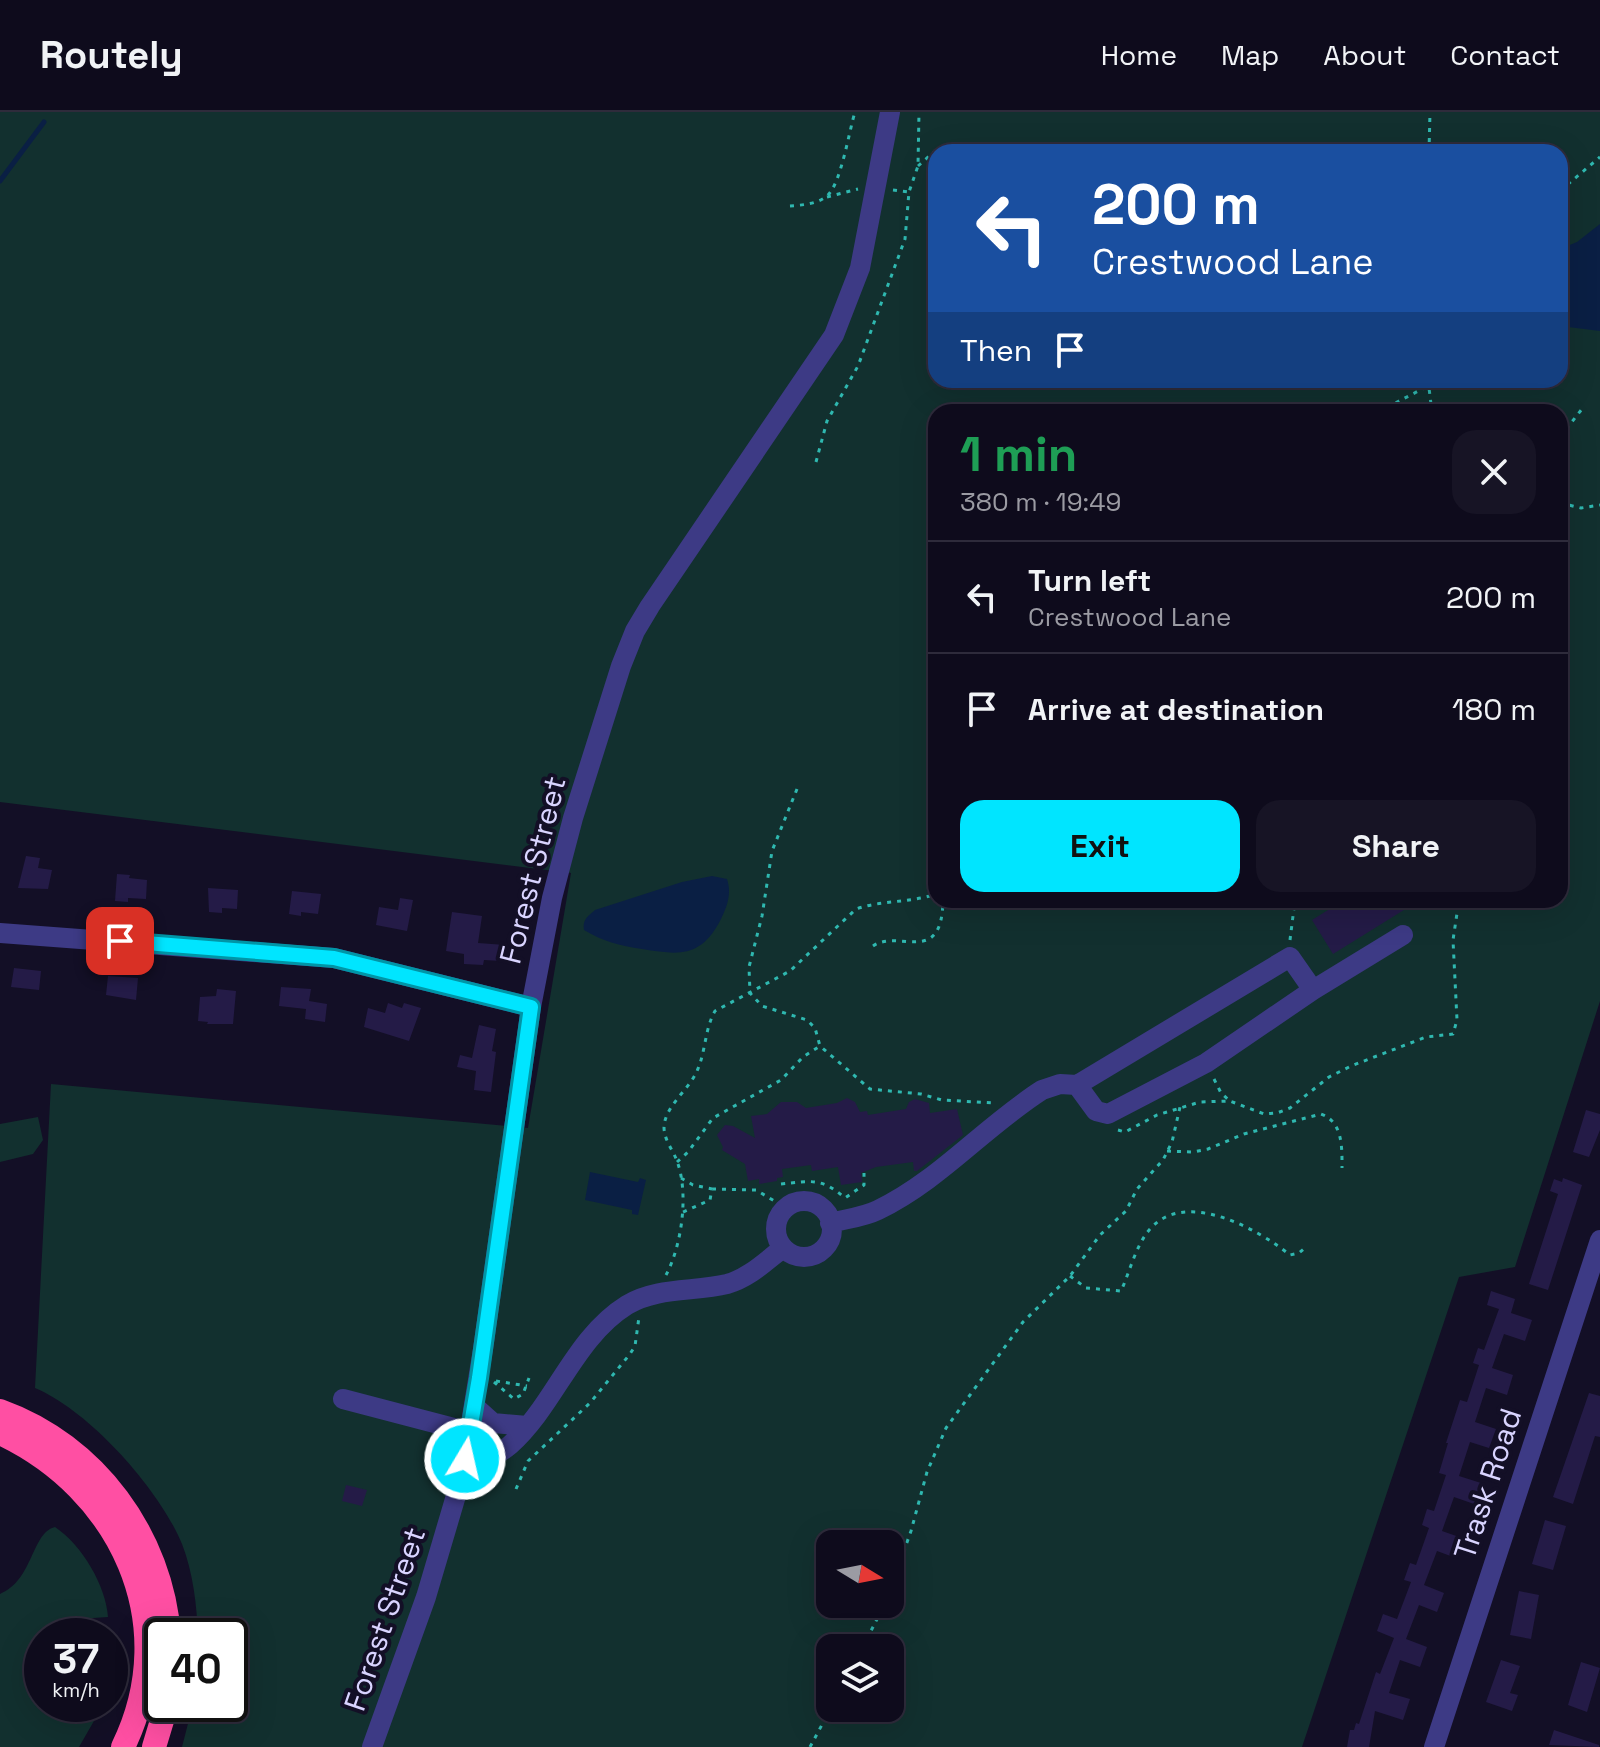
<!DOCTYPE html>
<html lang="en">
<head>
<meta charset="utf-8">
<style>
	:root { --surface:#0e0b1c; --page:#171425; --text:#f1f3f6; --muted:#9b9ba3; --line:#2e2b3b; --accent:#00e5ff }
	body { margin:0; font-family:"Space Grotesk",sans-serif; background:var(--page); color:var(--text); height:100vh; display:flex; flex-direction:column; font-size:30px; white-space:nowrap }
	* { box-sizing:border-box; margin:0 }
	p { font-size:26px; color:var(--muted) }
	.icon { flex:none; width:44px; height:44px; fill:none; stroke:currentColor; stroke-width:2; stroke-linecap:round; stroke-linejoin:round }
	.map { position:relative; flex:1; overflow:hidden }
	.side { position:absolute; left:928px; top:292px; width:640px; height:504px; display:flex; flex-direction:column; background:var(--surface); border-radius:24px; box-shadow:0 8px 32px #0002,0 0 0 2px var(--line) }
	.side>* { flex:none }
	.top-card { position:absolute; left:928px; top:32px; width:640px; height:244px; border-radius:24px; box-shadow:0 8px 32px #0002,0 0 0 2px var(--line); background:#1a4fa0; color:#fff; overflow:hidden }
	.needle { width:52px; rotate:100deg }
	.tools { position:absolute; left:816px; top:1418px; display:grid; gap:16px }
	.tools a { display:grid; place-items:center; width:88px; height:88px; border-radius:16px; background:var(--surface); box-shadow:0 8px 32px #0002,0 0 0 2px var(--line); font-size:40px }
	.speed { position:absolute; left:24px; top:1506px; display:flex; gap:16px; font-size:40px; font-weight:700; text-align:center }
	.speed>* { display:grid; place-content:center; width:104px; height:104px; border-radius:50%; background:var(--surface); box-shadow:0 8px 32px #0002,0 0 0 2px var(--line); line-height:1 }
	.speed small { font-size:20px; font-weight:400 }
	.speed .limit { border:4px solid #111; border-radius:12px; background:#fff; color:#111 }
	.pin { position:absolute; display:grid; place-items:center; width:68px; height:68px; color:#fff; margin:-34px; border-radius:16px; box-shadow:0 4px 12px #0006 }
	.me { position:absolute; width:88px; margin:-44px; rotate:9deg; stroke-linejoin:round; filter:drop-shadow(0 0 6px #0008) }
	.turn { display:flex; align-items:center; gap:28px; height:168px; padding:0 32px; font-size:36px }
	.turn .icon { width:104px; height:104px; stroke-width:2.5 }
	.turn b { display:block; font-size:56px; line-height:68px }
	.then { display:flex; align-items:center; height:76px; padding:0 32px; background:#0003; gap:16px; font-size:30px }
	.round { display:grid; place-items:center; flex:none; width:84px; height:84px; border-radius:24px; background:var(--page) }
	.overview { display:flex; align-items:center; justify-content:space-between; height:136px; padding:0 32px }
	h1 { font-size:48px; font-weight:600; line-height:60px; color:#1e9e55 }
	.button { display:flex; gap:16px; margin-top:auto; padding:16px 32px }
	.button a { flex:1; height:92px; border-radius:24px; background:var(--accent); color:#111; font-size:32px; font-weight:600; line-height:92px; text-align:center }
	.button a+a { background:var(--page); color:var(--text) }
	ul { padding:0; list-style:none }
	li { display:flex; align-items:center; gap:24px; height:112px; padding:0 32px; border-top:2px solid var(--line) }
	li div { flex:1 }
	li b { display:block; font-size:30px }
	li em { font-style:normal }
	header { display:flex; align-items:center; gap:48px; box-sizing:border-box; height:112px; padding:0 40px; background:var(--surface); border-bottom:2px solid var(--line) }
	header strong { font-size:38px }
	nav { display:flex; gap:44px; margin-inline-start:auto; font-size:28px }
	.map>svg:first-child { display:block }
	.green { fill:#12302f; fill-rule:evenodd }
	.water { fill:#0a1f44 }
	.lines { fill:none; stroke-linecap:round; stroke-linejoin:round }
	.stream { stroke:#0a1f44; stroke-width:5 }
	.building { fill:#241b47 }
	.path { stroke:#2fb8b0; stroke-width:3; stroke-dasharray:4 6; stroke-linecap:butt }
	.minor { stroke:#3d3a85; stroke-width:20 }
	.highway { stroke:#ff4fa3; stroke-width:24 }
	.route-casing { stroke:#0095a6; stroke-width:20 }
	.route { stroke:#00e5ff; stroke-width:14 }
	.labels { text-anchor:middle; stroke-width:8; stroke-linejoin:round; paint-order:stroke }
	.street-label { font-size:30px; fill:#d9d4ff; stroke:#130f26 }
</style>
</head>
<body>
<header>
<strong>Routely</strong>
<nav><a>Home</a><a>Map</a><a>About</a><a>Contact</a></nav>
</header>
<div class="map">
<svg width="1600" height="1635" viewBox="0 0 1600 1635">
	<rect width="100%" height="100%" fill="#130f26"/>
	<path class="green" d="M0 0H1600V889L1515 1155 1459 1165 1302 1635H182L193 1592H230V1524H198C197 1494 193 1460 182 1432 160 1378 90 1299 35 1276L51 972 528 1016 571 761 0 690ZM936 40H1560V268H936ZM936 300H1560V788H936ZM830 1432H890V1492H830ZM830 1536H890V1596H830Z
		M38 1005 43 1028 33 1042 0 1050V1012Z
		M55 1415C82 1433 106 1474 108 1505L93 1506 86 1509 80 1524H42V1592H102V1595L79 1635H0V1482C34 1468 31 1421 55 1415Z"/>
	<path class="water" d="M1600 112V219L1560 214V137L1577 130Z
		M712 764 727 767C732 782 727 795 720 809 700 846 679 843 642 837 620 834 602 829 584 818 582 808 588 804 595 798L682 770Z
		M590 1060 638 1070 640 1066 646 1068 638 1103 632 1102V1098L585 1088Z"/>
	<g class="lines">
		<path class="stream" d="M0 69 44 10"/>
	</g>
	<path class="building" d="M26 744 40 746 38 756 52 758 48 777 18 776Z
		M117 762 130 763 129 766 147 768 146 787 128 786V790L115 789Z
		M208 776 238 778 237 797 222 796V801L209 800Z
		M292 779 321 782 318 802 301 800V804L289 802Z
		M400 786 413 788 407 819 376 813 379 795 398 798Z
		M1344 788H1420L1333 842 1312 808Z
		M452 800 482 804 478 831 505 833 502 849 484 848 483 853 464 852V842L446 839Z
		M14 856 41 859 39 878 11 875Z
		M108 864 138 866 136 888 106 883Z
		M281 875 311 877 309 889 327 892 325 910 305 907 306 897 279 894Z
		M217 877 236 879 233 912H207L208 910 198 909 200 885 216 884Z
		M388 891 402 896 404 891 421 896 409 929 364 915 368 896 385 901Z
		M479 913 496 917 492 939 496 940 491 980 474 978 476 959 457 955 460 943 472 946Z
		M847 986 855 990 860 1000 867 999 868 1003 906 997 909 990 915 987 929 991 930 1001 957 997 963 1023 917 1059H914L913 1050 876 1055 861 1061 862 1070 841 1073 838 1055 812 1059 811 1053 782 1057 783 1065 777 1066V1069L759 1072V1067L748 1069 745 1052 722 1038 723 1035 717 1023 725 1013 733 1014 755 1026 751 1004 767 1002 781 990H797L806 996 837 991Z
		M1586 998 1600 1002V1018L1589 1045 1573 1040Z
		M1563 1066 1582 1073 1548 1178 1529 1172 1558 1082 1550 1079 1554 1067 1562 1070Z
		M1491 1179 1515 1187 1511 1201 1532 1208 1525 1229 1504 1222 1492 1256 1513 1263 1507 1283 1486 1276 1475 1310 1496 1317 1489 1336 1470 1330 1459 1364 1481 1371 1474 1392 1454 1385 1442 1419 1462 1426 1456 1446 1437 1439 1424 1473 1444 1481 1437 1500 1419 1493 1406 1527 1427 1535 1420 1555 1400 1548 1389 1581 1410 1587 1403 1608 1375 1599 1369 1635H1347L1350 1618H1354L1356 1611 1359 1612 1376 1560 1380 1562 1394 1526 1377 1519 1383 1502 1397 1507 1411 1470 1404 1468 1410 1451 1416 1453 1429 1416 1422 1413 1427 1397 1434 1399 1446 1363 1439 1361 1448 1331H1446L1460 1288 1467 1290 1479 1253 1473 1251 1478 1236 1484 1238 1499 1197 1487 1193Z
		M1589 1281 1600 1284V1325L1595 1324 1573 1392 1553 1385Z
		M346 1373 367 1378 362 1394 342 1389Z
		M1545 1408 1566 1414 1553 1458 1532 1452Z
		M1519 1479 1539 1483 1531 1527 1510 1523Z
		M1501 1548 1520 1554 1510 1581 1518 1583 1512 1599 1486 1590Z
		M1581 1550 1600 1556 1587 1600 1568 1593Z
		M1554 1618 1599 1633V1635L1549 1633Z"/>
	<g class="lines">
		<path class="path" d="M1429 40 1430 0
			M918 54 935 39
			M893 78 909 80
			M1560 79 1600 45
			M827 85 858 77
			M790 94C803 93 817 92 827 84 841 72 849 19 855 0
			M1428 268 1432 300
			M1378 300 1428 274
			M1560 325 1582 297
			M816 350 827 309 858 254 905 127 909 80 918 54 919 0
			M1560 391 1581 396 1600 393
			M797 677 772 739 762 804 749 855 750 881 762 894 807 908 815 916 820 934 870 977 921 982 942 988 995 991
			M1290 828 1295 788
			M873 834C899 816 942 856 943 788
			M1214 967 1221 981 1230 989
			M1118 1018 1125 1020 1157 1003 1200 990 1230 989 1264 1002 1277 1001 1290 996 1329 965 1351 954 1426 925 1453 922 1457 908 1453 828 1459 788
			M1167 1039 1193 1040 1208 1037 1244 1022 1321 1002C1343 1010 1342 1035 1342 1056
			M677 1050 688 1040 713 1006 781 968 803 945 820 934
			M681 1066 693 1073 712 1077 710 1088 681 1101
			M781 1072C811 1069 821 1065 845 1086L864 1073V1061
			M712 1077 756 1078 786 1096
			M666 1163C682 1133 689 1081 677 1049 673 1038 664 1028 664 1015 665 995 686 980 695 963 706 943 704 918 715 899L790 859 856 797C882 788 910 791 936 782
			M1070 1164 1086 1176 1121 1179C1130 1159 1136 1133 1150 1117 1186 1076 1259 1118 1290 1143L1299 1141 1307 1134
			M496 1269 527 1274
			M494 1270 514 1287 523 1282 529 1266
			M516 1377 528 1349 590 1291 630 1242 635 1234 639 1205
			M890 1478 911 1419 927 1360 946 1316 1023 1210 1070 1164 1100 1123 1126 1099 1137 1077 1163 1048 1172 1030 1180 995
			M862 1536 885 1492
			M810 1635 831 1596"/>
		<path class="minor" d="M0 821 334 846 531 895
			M1077 973 1096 999 1108 1002 1206 951 1313 878
			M776 1117a28 28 0 1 1 56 0a28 28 0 1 1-56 0Z
			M830 1111C846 1107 864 1105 878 1098 940 1068 984 1015 1042 978L1060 972 1077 973 1290 845 1313 878 1403 823
			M343 1287 469 1320
			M474 1294 493 1311 527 1314
			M463 1360C479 1352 496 1345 510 1333 555 1293 574 1226 627 1193 657 1175 694 1180 727 1172 749 1166 766 1149 783 1136
			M372 1635 426 1485 463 1360 483 1237 531 895 552 786 573 706 621 554 635 519 650 494 834 223 860 156 890 0
			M1434 1635 1600 1128"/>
		<path class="highway" d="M0 1299C95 1333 162 1424 169 1524
			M0 1321C120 1377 184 1510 123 1635
			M154 1635 167 1592"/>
	</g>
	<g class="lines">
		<g class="route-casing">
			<path id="route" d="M120 829 334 846 531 895 479 1266 465 1347"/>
		</g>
		<use href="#route" class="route"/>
	</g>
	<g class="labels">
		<g class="street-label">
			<text transform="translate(533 758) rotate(-76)" y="10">Forest Street</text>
			<text transform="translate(1488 1372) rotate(-72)" y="10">Trask Road</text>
			<text transform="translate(385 1507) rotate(-71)" y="10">Forest Street</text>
		</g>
	</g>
</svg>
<div class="tools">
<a><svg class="needle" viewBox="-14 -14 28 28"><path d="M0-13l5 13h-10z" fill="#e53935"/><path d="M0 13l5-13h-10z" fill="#9b9ba3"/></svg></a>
<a><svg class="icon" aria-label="layers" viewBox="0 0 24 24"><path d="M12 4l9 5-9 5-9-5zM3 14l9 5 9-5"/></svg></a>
</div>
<div class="speed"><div>37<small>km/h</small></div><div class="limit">40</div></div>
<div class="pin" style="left:120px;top:829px;background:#d93025"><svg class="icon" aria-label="arrive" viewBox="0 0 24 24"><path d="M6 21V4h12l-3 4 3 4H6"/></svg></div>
<svg class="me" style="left:465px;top:1347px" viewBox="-20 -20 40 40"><circle r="17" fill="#00e5ff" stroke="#fff" stroke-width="3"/><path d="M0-11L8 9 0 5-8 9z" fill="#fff"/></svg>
<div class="top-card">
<div class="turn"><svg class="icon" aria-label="left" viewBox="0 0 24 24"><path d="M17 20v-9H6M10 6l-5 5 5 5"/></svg><div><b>200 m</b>Crestwood Lane</div></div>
<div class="then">Then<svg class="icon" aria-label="arrive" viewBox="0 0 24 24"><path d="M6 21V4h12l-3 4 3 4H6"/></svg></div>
</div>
<section class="side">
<div class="overview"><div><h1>1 min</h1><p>380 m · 19:49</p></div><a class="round"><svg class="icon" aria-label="close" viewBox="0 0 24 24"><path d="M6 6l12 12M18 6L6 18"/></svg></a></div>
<ul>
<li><svg class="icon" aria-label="left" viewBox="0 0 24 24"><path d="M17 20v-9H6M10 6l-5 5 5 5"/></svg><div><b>Turn left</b><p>Crestwood Lane</p></div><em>200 m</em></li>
<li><svg class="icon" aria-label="arrive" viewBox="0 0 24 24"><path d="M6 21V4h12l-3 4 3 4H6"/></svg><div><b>Arrive at destination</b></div><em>180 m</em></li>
</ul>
<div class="button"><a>Exit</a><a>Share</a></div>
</section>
</div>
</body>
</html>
